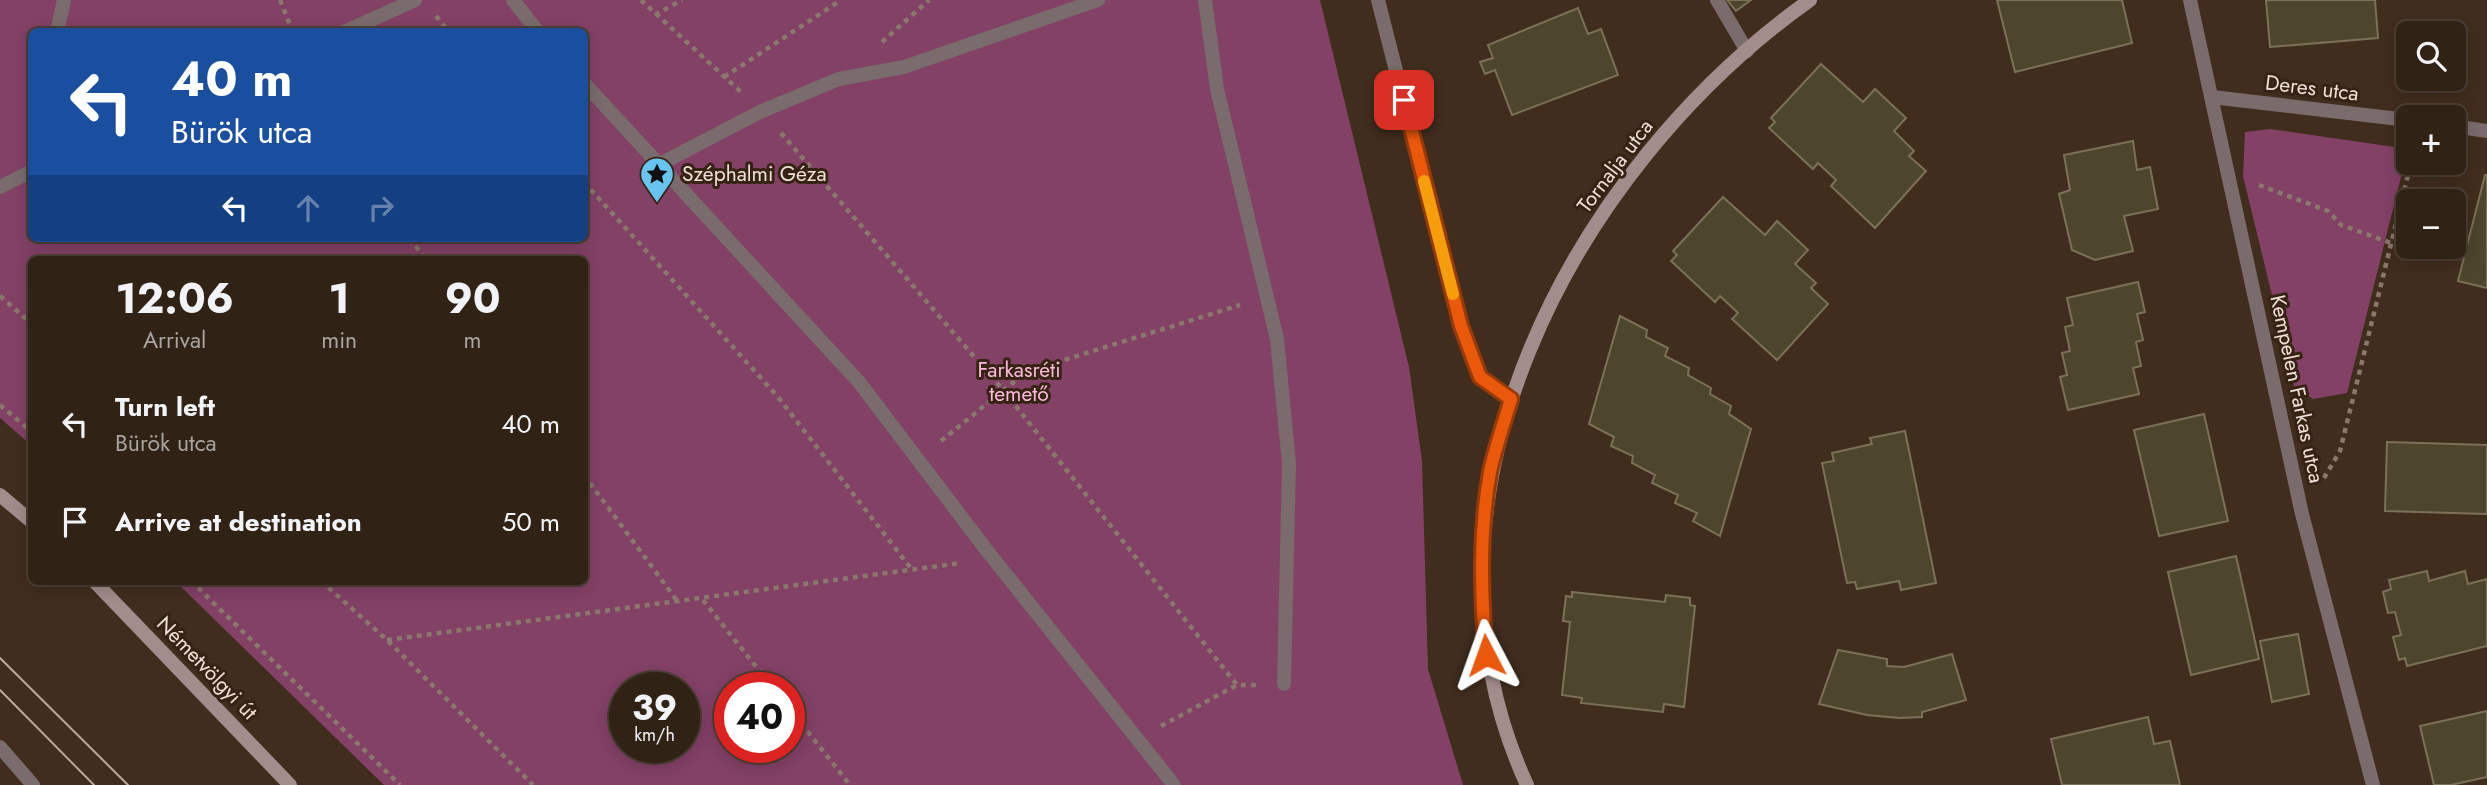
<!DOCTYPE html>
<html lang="en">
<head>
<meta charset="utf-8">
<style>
	:root { --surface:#312216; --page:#392a1f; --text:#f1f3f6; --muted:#a8a4a1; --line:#4c3f35 }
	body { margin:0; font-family:Jost,sans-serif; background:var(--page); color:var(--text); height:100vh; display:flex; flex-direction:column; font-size:26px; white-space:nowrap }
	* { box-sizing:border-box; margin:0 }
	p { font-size:23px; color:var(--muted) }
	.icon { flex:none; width:38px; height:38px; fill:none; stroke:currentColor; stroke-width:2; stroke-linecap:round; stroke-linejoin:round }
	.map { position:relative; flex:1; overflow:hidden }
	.panel { position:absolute; left:28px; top:256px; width:560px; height:329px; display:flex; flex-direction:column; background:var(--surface); border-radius:10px; box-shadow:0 4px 18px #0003,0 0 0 2px var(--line) }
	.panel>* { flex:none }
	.guide { position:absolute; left:28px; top:28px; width:560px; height:214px; border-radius:10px; box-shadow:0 4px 18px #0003,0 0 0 2px var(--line); background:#1a4fa0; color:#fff; overflow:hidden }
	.tools { position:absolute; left:2396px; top:21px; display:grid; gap:14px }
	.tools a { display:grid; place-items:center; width:70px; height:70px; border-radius:10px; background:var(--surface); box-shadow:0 4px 18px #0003,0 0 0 2px var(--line); font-size:35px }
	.speed { position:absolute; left:609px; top:672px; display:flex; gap:14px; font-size:35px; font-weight:700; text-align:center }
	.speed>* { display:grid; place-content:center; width:91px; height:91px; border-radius:50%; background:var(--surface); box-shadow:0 4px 18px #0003,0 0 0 2px var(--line); line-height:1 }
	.speed small { font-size:18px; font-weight:400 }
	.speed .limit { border:10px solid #d22; background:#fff; color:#111 }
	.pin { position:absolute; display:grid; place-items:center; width:60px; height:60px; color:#fff; margin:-30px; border-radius:14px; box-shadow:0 4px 10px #0006 }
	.me { position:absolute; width:77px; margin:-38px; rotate:356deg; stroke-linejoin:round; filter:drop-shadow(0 0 5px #0008) }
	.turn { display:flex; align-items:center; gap:24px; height:147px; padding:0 28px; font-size:32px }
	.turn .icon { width:91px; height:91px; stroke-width:2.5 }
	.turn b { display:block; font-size:49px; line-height:60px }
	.lanes { display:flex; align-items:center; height:66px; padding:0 28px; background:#0003; justify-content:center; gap:35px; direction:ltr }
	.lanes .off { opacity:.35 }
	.eta { display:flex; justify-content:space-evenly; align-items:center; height:119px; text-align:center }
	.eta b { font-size:42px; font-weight:700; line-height:49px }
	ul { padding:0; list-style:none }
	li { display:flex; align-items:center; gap:21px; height:98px; padding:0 28px }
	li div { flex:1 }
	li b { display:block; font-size:26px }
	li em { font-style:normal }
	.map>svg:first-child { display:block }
	.green { fill:#834166; fill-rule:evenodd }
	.building { fill:#4e452d; stroke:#7a7158; stroke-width:2 }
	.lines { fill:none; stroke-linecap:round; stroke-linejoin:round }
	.path { stroke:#89786b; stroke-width:4.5; stroke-dasharray:5 5; stroke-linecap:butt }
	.lane { stroke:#7a6c6c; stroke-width:14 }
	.street { stroke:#7a6c6c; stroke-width:14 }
	.secondary { stroke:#a38d8c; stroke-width:14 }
	.tram { stroke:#b8a89d; stroke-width:2 }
	.route-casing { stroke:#983908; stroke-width:18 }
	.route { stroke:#ea580c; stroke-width:12 }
	.slow { stroke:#f59e0b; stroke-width:12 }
	.labels { text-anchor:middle; stroke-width:6; stroke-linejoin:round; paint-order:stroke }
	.street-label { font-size:21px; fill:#efe1d8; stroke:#372314 }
	.poi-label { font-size:21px; fill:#efe1d8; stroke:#372314; text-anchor:start }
	.park-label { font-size:21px; fill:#fcbbdc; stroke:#372314 }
</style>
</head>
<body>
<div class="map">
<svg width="2487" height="785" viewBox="0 0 2487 785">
	<rect width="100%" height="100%" fill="#412d1e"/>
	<path class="green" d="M0 0H1320L1409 367 1422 461 1428 669 1463 785H384L175 581H584V259H32L31 445 0 418ZM32 32H584V238H32ZM625 688H684V747H625ZM730 688H789V747H730Z
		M2270 129 2408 149 2347 393 2313 399 2294 386 2243 176 2245 132Z"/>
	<path class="building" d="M1727 0H1751L1736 11Z
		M1997 0H2122L2132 43 2015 72Z
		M2266 0H2375L2378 38 2270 47Z
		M1578 8 1588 34 1601 29 1618 75 1512 115 1495 70 1485 74 1480 62 1493 58 1488 45Z
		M1821 64 1863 102 1875 89 1906 118 1894 131 1914 151 1909 156 1926 171 1875 228 1831 186 1836 180 1818 163 1813 169 1769 128 1775 122 1771 118Z
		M2133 141 2137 170 2150 167 2158 209 2124 216 2133 251 2095 260 2072 250 2059 194 2070 190 2064 155Z
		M2485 175H2487V288L2458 281Z
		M1723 197 1765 235 1777 221 1808 250 1795 264 1816 283 1811 288 1828 304 1777 360 1732 319 1738 313 1720 296 1715 302 1671 261 1677 255 1673 251Z
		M2138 282 2145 312 2137 314 2143 340 2136 342 2141 366 2133 368 2139 394 2068 410 2060 377 2067 375 2062 353 2070 351 2065 327 2073 325 2067 298Z
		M1620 316 1647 330 1646 337 1668 348 1665 356 1689 368 1688 375 1711 388 1710 394 1731 406 1729 414 1751 429 1720 536 1693 521 1697 513 1675 503 1678 495 1652 483 1655 475 1632 463 1633 456 1611 446 1614 437 1589 424Z
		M2204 414 2228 521 2159 536 2134 430Z
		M1905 431 1936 583 1901 590 1899 581 1857 589 1855 582 1847 583 1822 463 1834 461 1832 453 1872 444 1870 438Z
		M2387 442 2487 445V514L2385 511Z
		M2236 556 2259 659 2191 675 2168 572Z
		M2427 571 2429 581 2465 571 2468 584 2487 579V646L2407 666 2405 658 2399 660 2393 637 2401 635 2395 612 2388 613 2383 592 2391 589 2389 580Z
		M1572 592 1665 602 1666 595 1690 598V605L1695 606 1684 707 1664 704 1663 712 1581 703 1582 698 1562 695 1570 622 1563 621 1566 596 1572 597Z
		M2298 634 2309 694 2272 702 2260 641Z
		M1838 650 1887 659V666L1904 667 1952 654 1966 700 1922 712V717L1899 718 1867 715 1819 704Z
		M2487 711V777L2451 785H2434L2420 726Z
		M2148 717 2154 744 2170 741 2180 785H2062L2051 739Z"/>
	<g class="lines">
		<path class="path" d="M280 0 293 32
			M641 0 741 92
			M655 15 682 0
			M436 16 449 32
			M882 42 929 0
			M724 77 841 0
			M781 133 1003 390 1237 685H1258
			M584 182 778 397 913 571
			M2259 185 2328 211 2341 225 2391 243
			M410 238 425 259
			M0 296 32 324
			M0 405 32 432
			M941 441 1026 372 1240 305
			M584 475 678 602
			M2324 478 2340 451 2411 163
			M191 581 400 785
			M321 581 387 640 533 785
			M703 600 773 688
			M387 640 961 563
			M789 708 850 785
			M1161 726 1237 685"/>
		<path class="lane" d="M513 0 538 32
			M1205 0 1217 89 1277 339 1289 464 1284 684
			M1717 0 1747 51
			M57 32 64 0
			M344 32 415 0
			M584 83 859 382 988 552 1174 785
			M660 164 762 111 839 79 904 67 1098 0
			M0 187 32 171"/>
		<path class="street" d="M1378 0 1461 326 1480 377 1511 399
			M2190 0 2302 514 2373 785
			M2212 97 2408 120
			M2454 126 2487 131
			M0 747 33 785"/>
		<path class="secondary" d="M0 495 32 522
			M94 581 290 785
			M1527 785C1396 500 1572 169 1810 0"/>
		<path class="tram" d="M0 658 128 785
			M0 690 94 785"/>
	</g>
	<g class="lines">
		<g class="route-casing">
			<path id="route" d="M1404 100 1461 326 1480 377 1511 399C1504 423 1495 448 1490 472 1479 533 1481 594 1486 655"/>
		</g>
		<use href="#route" class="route"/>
		<path class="slow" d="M1424 181 1453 294"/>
	</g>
	<defs>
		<g id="sight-pin" transform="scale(1.75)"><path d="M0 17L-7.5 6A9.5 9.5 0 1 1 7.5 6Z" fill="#66c4ef" stroke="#372314"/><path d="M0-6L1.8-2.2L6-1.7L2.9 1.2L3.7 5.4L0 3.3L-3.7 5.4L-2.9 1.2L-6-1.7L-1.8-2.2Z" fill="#111"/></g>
	</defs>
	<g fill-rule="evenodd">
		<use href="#sight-pin" x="657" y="174"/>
	</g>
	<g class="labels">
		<g class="street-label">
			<text transform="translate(2312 88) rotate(7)" y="7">Deres utca</text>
			<text transform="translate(1615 166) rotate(-53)" y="7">Tornalja utca</text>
			<text transform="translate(2297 389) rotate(78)" y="7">Kempelen Farkas utca</text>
			<text transform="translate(207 668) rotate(46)" y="7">Németvölgyi út</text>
		</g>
		<g class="poi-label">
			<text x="682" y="181">Széphalmi Géza</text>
		</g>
		<g class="park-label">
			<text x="1019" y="377">Farkasréti<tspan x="1019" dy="24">temető</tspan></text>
		</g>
	</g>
</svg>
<div class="tools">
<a><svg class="icon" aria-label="search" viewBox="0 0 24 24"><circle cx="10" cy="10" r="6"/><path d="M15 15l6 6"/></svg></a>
<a>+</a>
<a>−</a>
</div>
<div class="speed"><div>39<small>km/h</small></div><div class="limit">40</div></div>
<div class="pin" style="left:1404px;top:100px;background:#d93025"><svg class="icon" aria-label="arrive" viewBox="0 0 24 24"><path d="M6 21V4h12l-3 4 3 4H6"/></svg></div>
<svg class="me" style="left:1486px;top:655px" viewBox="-20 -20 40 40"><path d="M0-17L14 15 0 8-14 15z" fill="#ea580c" stroke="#fff" stroke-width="4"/></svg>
<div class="guide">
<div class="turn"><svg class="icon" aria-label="left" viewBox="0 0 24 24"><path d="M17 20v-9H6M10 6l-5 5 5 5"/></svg><div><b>40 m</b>Bürök utca</div></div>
<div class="lanes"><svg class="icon" aria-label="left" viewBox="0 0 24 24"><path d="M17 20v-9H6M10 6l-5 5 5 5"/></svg><svg class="icon off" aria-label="ahead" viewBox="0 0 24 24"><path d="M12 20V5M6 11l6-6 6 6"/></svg><svg class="icon off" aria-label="right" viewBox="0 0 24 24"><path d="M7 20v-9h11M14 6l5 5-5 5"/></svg></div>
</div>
<section class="panel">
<div class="eta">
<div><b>12:06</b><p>Arrival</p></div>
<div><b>1</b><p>min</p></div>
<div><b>90</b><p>m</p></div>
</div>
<ul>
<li><svg class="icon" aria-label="left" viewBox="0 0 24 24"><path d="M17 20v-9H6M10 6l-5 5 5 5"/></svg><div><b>Turn left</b><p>Bürök utca</p></div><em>40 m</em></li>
<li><svg class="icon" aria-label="arrive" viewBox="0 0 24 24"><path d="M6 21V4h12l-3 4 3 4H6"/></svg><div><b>Arrive at destination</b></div><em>50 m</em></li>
</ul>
</section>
</div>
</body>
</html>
